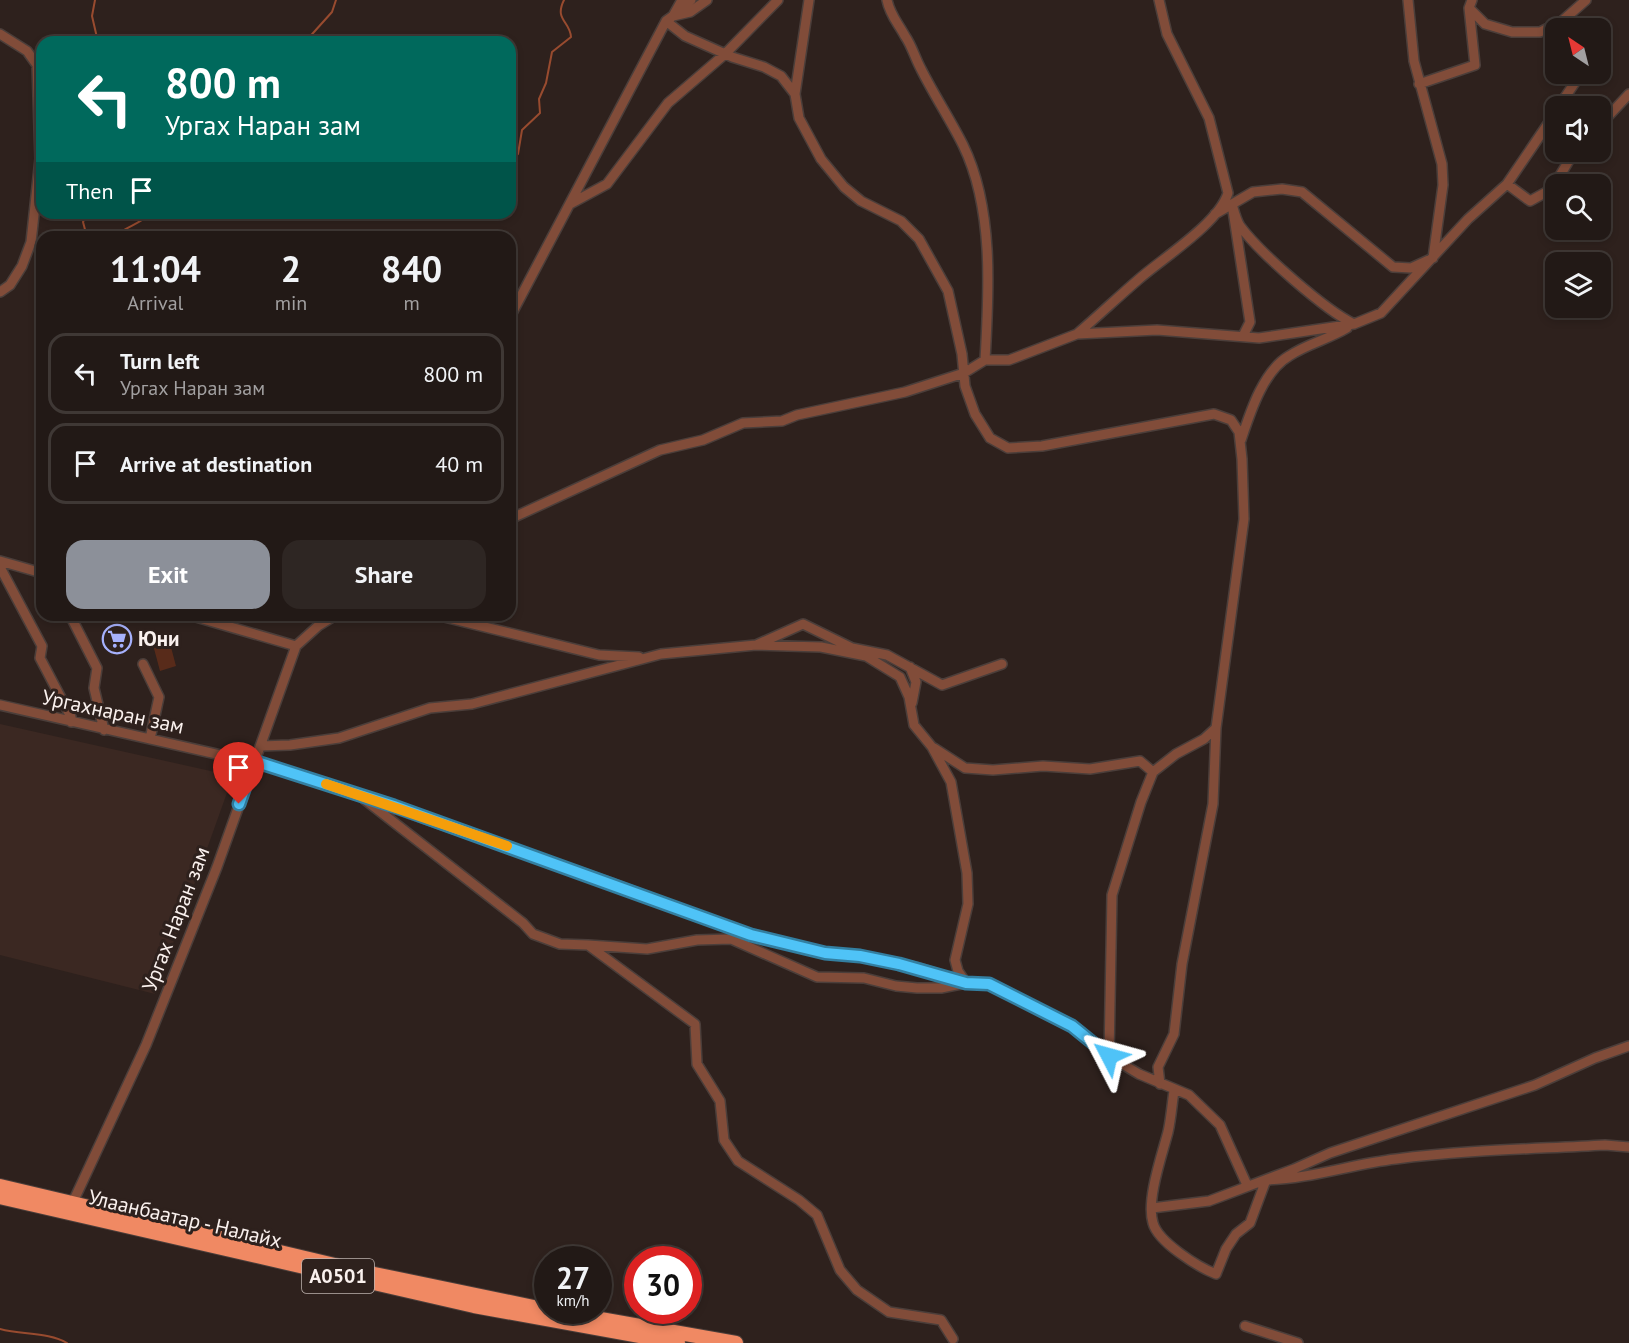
<!DOCTYPE html>
<html lang="en">
<head>
<meta charset="utf-8">
<style>
	:root { --surface:#221916; --page:#2e2623; --text:#f1f3f6; --muted:#a2a0a1; --line:#3f3835; --accent:#8c9099 }
	body { margin:0; font-family:"PT Sans",sans-serif; background:var(--page); color:var(--text); height:100vh; display:flex; flex-direction:column; font-size:22px; white-space:nowrap }
	* { box-sizing:border-box; margin:0 }
	p { font-size:20px; color:var(--muted) }
	.icon { flex:none; width:33px; height:33px; fill:none; stroke:currentColor; stroke-width:2; stroke-linecap:round; stroke-linejoin:round }
	.map { position:relative; flex:1; overflow:hidden }
	.panel { position:absolute; left:36px; top:231px; width:480px; height:390px; display:flex; flex-direction:column; background:var(--surface); border-radius:18px; box-shadow:0 3px 9px #0003,0 0 0 2px var(--line) }
	.panel>* { flex:none }
	.hud { position:absolute; left:36px; top:36px; width:480px; height:183px; border-radius:18px; box-shadow:0 3px 9px #0003,0 0 0 2px var(--line); background:#00695c; color:#fff; overflow:hidden }
	.needle { width:39px; rotate:325deg }
	.fabs { position:absolute; left:1545px; top:18px; display:grid; gap:12px }
	.fabs a { display:grid; place-items:center; width:66px; height:66px; border-radius:12px; background:var(--surface); box-shadow:0 3px 9px #0003,0 0 0 2px var(--line); font-size:30px }
	.speed { position:absolute; left:534px; top:1246px; display:flex; gap:12px; font-size:30px; font-weight:700; text-align:center }
	.speed>* { display:grid; place-content:center; width:78px; height:78px; border-radius:50%; background:var(--surface); box-shadow:0 3px 9px #0003,0 0 0 2px var(--line); line-height:1 }
	.speed small { font-size:15px; font-weight:400 }
	.speed .limit { border:9px solid #d22; background:#fff; color:#111 }
	.pin { position:absolute; display:grid; place-items:center; width:51px; height:51px; color:#fff; margin:-62px -26px; border-radius:50% 50% 50% 0; rotate:-45deg; box-shadow:0 0 6px #0007 }
	.pin .icon { rotate:45deg }
	.me { position:absolute; width:66px; margin:-33px; rotate:309deg; stroke-linejoin:round; filter:drop-shadow(0 0 4px #0008) }
	.turn { display:flex; align-items:center; gap:21px; height:126px; padding:0 30px; font-size:27px }
	.turn .icon { width:78px; height:78px; stroke-width:2.5 }
	.turn b { display:block; font-size:42px; line-height:51px }
	.then { display:flex; align-items:center; height:57px; padding:0 30px; background:#0003; gap:12px; font-size:22px }
	.eta { display:flex; justify-content:space-evenly; align-items:center; height:102px; text-align:center }
	.eta b { font-size:36px; font-weight:700; line-height:42px }
	.action { display:flex; gap:12px; margin-top:auto; padding:12px 30px }
	.action a { flex:1; height:69px; border-radius:18px; background:var(--accent); color:#fff; font-size:24px; font-weight:700; line-height:69px; text-align:center }
	.action a+a { background:var(--page); color:var(--text) }
	ul { padding:0; list-style:none }
	li { display:flex; align-items:center; gap:18px; height:81px; margin:0 12px 9px; padding:0 18px; border:3px solid var(--line); border-radius:18px }
	li div { flex:1 }
	li b { display:block; font-size:22px }
	li em { font-style:normal }
	.map>svg:first-child { display:block }
	.built { fill:#3b2822 }
	.garden { fill:#582b1a }
	.lines { fill:none; stroke-linecap:round; stroke-linejoin:round }
	.stream { stroke:#984b2f; stroke-width:2 }
	.minor-casing { stroke:#4b3e3a; stroke-width:12 }
	.highway-casing { stroke:#4b3e3a; stroke-width:16 }
	.minor { stroke:#814c39; stroke-width:9 }
	.highway { stroke:#f08963; stroke-width:14 }
	.route-casing { stroke:#337fa1; stroke-width:15 }
	.route { stroke:#4fc3f7; stroke-width:10 }
	.slow { stroke:#f59e0b; stroke-width:10 }
	.labels { text-anchor:middle; stroke-width:6; stroke-linejoin:round; paint-order:stroke }
	.shield { fill:#2e211d; stroke:#bdb3af; stroke-width:1.5 }
	.shield-label { font-size:20px; font-weight:bold; fill:#faf1ee }
	.poi-label { font-size:21px; font-weight:bold; fill:#faf1ee; stroke:#2e211d; text-anchor:start }
	.street-label { font-size:21px; fill:#faf1ee; stroke:#2e211d }
</style>
</head>
<body>
<div class="map">
<svg width="1629" height="1343" viewBox="0 0 1629 1343">
	<rect width="100%" height="100%" fill="#2e211d"/>
	<path class="built" d="M0 724 233 776 155 994 0 955Z"/>
	<path class="garden" d="M168 636 176 666 160 671 152 641Z"/>
	<g class="lines">
		<path class="stream" d="M95 0 92 16 98 42
			M266 41 267 42
			M305 42 332 12 336 0
			M510 160 518 154 522 130 540 113 539 99 546 83 552 52 571 37C570 21 554 20 564 0
			M87 213 83 222 87 237
			M114 237C126 226 139 225 151 213
			M0 1329C22 1335 49 1332 67 1343"/>
		<g class="minor-casing">
			<path id="minor" d="M887 0C890 15 898 23 905 36 912 46 915 58 921 69 934 95 950 119 963 145 994 208 989 292 985 360
				M1469 8 1485 24 1512 32H1540L1561 22 1586 0
				M679 10 691 0
				M673 16 690 12 707 0
				M666 21 685 36 732 57 764 67 781 76 795 94 799 118 821 159 844 187 861 201 901 221 919 239 948 291 962 354 965 386 975 414 990 438 1008 448 1042 446 1214 414 1231 420 1239 432 1242 459 1244 519 1216 728 1204 739 1176 754 1153 772 1141 802 1112 895 1109 1056
				M0 34 27 51 37 65 40 159 31 242 22 266 10 285 0 292
				M1419 84 1475 65 1469 8 1472 0
				M795 94 809 0
				M1559 106 1576 81
				M1600 125 1629 94
				M1507 184 1556 112
				M570 204 607 184 668 103 725 54 778 0
				M1215 214 1253 192 1282 189 1302 192 1393 267 1411 268 1433 258 1443 185 1442 164 1414 61 1408 0
				M510 317 666 21 673 16 682 0
				M1077 334C1098 316 1118 297 1139 279 1163 258 1219 223 1228 193L1209 118 1167 34 1159 0
				M1243 336 1250 322 1232 204C1234 211 1236 220 1240 226 1260 253 1325 310 1354 324
				M1241 440C1250 413 1263 371 1289 356 1307 344 1329 339 1347 328
				M510 519 660 450 703 440 743 423 782 421 797 415 905 392 964 373 985 360H1009L1077 334 1157 330 1259 338 1354 324 1381 313 1468 219 1507 184 1530 201 1552 189 1574 152
				M0 561 42 573
				M0 567 42 646 40 658 71 717V722
				M70 615 97 668 94 688 104 730
				M436 615 599 655 639 657
				M756 645 803 624 852 648 887 655 942 685 1002 664
				M296 646 318 626 336 615
				M143 664 159 697 150 739
				M910 667 916 682 912 703
				M0 705 278 768 614 884 751 935 825 953 860 956 919 968 966 983 989 984 1072 1026 1109 1056 1139 1074 1189 1095 1220 1125 1247 1185
				M260 746 290 745 339 738 430 708 472 704 661 654 756 645 821 647 866 656 900 677 909 697 914 725 932 747 951 782 967 873 968 904 955 960 958 971 966 983 941 988H917L896 986 864 978 817 977 731 939 697 940 647 949 588 945
				M934 748 965 768 993 770 1043 766 1090 769 1140 761 1153 772
				M364 799 523 923 533 934 560 944 588 945 695 1024 697 1064 720 1101 724 1140 738 1161 799 1200 817 1215 840 1270 857 1290 889 1312 941 1320 953 1339
				M1160 1084 1158 1067 1174 1034 1182 964 1213 804 1216 728
				M1174 1091C1172 1104 1171 1119 1168 1132 1162 1155 1146 1200 1153 1223 1158 1242 1198 1267 1216 1274L1226 1249 1236 1234 1250 1223 1266 1180C1310 1179 1352 1164 1396 1159 1465 1150 1536 1149 1605 1145L1629 1147
				M73 1202 146 1045 217 867 296 646 189 615
				M1152 1208 1209 1201 1294 1169 1330 1153 1535 1085 1595 1058 1629 1046
				M1245 1326 1298 1343"/>
		</g>
		<g class="highway-casing">
			<path id="highway" d="M0 1186 360 1271 548 1310
				M0 1197 474 1306 678 1343
				M555 1311 736 1343"/>
		</g>
		<use href="#minor" class="minor"/>
		<use href="#highway" class="highway"/>
	</g>
	<g class="lines">
		<g class="route-casing">
			<path id="route" d="M239 804 254 761 394 806 751 935 825 953 860 956 899 964 966 983 989 984 1072 1026 1109 1056"/>
		</g>
		<use href="#route" class="route"/>
		<path class="slow" d="M326 784 507 846"/>
	</g>
	<defs>
		<g id="supermarket-ring" transform="scale(1.5)"><circle r="9.5" fill="#2e211d" stroke="#a6b1fc" stroke-width="1.5"/><path d="M-6-5.5h2.5l.6 2H6L4.5 2H-2.5L-4.4-4H-6ZM-1.5 3.2a1.3 1.3 0 1 0 .1 0ZM3 3.2a1.3 1.3 0 1 0 .1 0Z" fill="#a6b1fc"/></g>
	</defs>
	<g fill-rule="evenodd">
		<use href="#supermarket-ring" x="117" y="639"/>
	</g>
	<g class="labels">
		<rect class="shield" x="302" y="1259" width="72" height="34" rx="4.5"/>
		<g class="shield-label">
			<text x="338" y="1283">A0501</text>
		</g>
		<g class="poi-label">
			<text x="138" y="646">Юни</text>
		</g>
		<g class="street-label">
			<text transform="translate(113 712) rotate(12)" y="7">Ургахнаран зам</text>
			<text transform="translate(176 919) rotate(-69)" y="7">Ургах Наран зам</text>
			<text transform="translate(185 1219) rotate(13)" y="7">Улаанбаатар - Налайх</text>
		</g>
	</g>
</svg>
<div class="fabs">
<a><svg class="needle" viewBox="-14 -14 28 28"><path d="M0-13l5 13h-10z" fill="#e53935"/><path d="M0 13l5-13h-10z" fill="#a2a0a1"/></svg></a>
<a><svg class="icon" aria-label="sound" viewBox="0 0 24 24"><path d="M4 9h4l5-4v14l-5-4H4zM17 9q2 3 0 6"/></svg></a>
<a><svg class="icon" aria-label="search" viewBox="0 0 24 24"><circle cx="10" cy="10" r="6"/><path d="M15 15l6 6"/></svg></a>
<a><svg class="icon" aria-label="layers" viewBox="0 0 24 24"><path d="M12 4l9 5-9 5-9-5zM3 14l9 5 9-5"/></svg></a>
</div>
<div class="speed"><div>27<small>km/h</small></div><div class="limit">30</div></div>
<div class="pin" style="left:239px;top:804px;background:#d93025"><svg class="icon" aria-label="arrive" viewBox="0 0 24 24"><path d="M6 21V4h12l-3 4 3 4H6"/></svg></div>
<svg class="me" style="left:1109px;top:1056px" viewBox="-20 -20 40 40"><path d="M0-17L14 15 0 8-14 15z" fill="#4fc3f7" stroke="#fff" stroke-width="4"/></svg>
<div class="hud">
<div class="turn"><svg class="icon" aria-label="left" viewBox="0 0 24 24"><path d="M17 20v-9H6M10 6l-5 5 5 5"/></svg><div><b>800 m</b>Ургах Наран зам</div></div>
<div class="then">Then<svg class="icon" aria-label="arrive" viewBox="0 0 24 24"><path d="M6 21V4h12l-3 4 3 4H6"/></svg></div>
</div>
<section class="panel">
<div class="eta">
<div><b>11:04</b><p>Arrival</p></div>
<div><b>2</b><p>min</p></div>
<div><b>840</b><p>m</p></div>
</div>
<ul>
<li><svg class="icon" aria-label="left" viewBox="0 0 24 24"><path d="M17 20v-9H6M10 6l-5 5 5 5"/></svg><div><b>Turn left</b><p>Ургах Наран зам</p></div><em>800 m</em></li>
<li><svg class="icon" aria-label="arrive" viewBox="0 0 24 24"><path d="M6 21V4h12l-3 4 3 4H6"/></svg><div><b>Arrive at destination</b></div><em>40 m</em></li>
</ul>
<div class="action"><a>Exit</a><a>Share</a></div>
</section>
</div>
</body>
</html>
